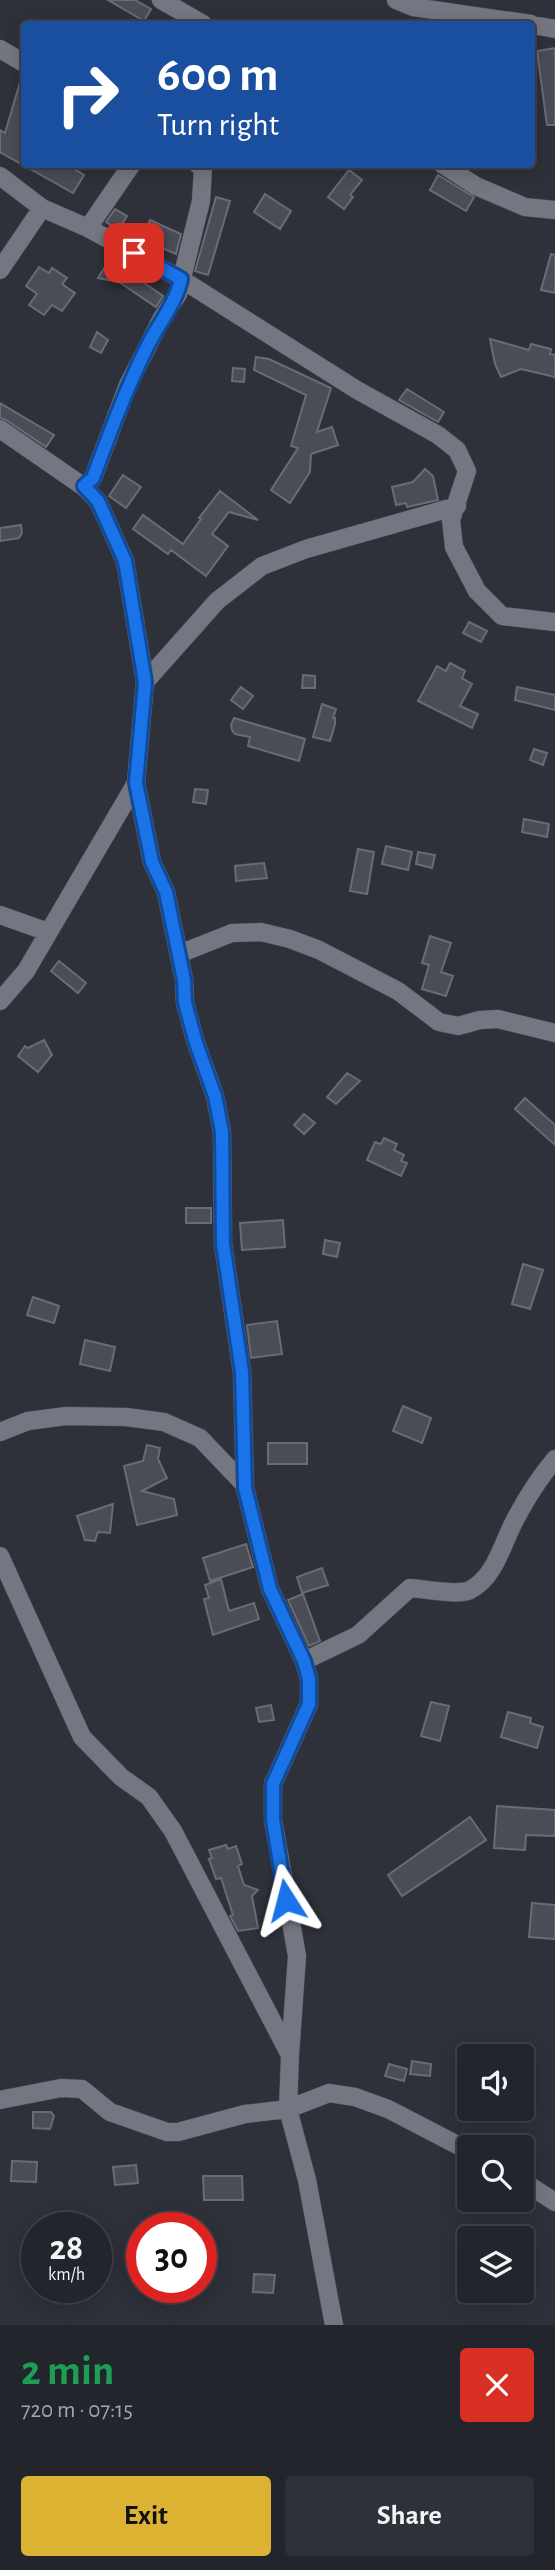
<!DOCTYPE html>
<html lang="en">
<head>
<meta charset="utf-8">
<style>
	:root { --surface:#23252c; --page:#2f3138; --text:#f1f3f6; --muted:#a3a5a9; --line:#404248; --accent:#dcb233 }
	body { margin:0; font-family:"Alegreya Sans",sans-serif; background:var(--page); color:var(--text); height:100vh; display:flex; flex-direction:column; font-size:26px; white-space:nowrap }
	* { box-sizing:border-box; margin:0 }
	p { font-size:23px; color:var(--muted) }
	.icon { flex:none; width:38px; height:38px; fill:none; stroke:currentColor; stroke-width:2; stroke-linecap:round; stroke-linejoin:round }
	.map { position:relative; height:2325px; overflow:hidden }
	.sheet { display:flex; flex-direction:column; background:var(--surface); flex:1 }
	.sheet>* { flex:none }
	.top-card { position:absolute; left:21px; top:21px; width:514px; height:147px; border-radius:7px; box-shadow:0 4px 18px #0003,0 0 0 2px var(--line); background:#1a4fa0; color:#fff; overflow:hidden }
	.fabs { position:absolute; left:457px; top:2044px; display:grid; gap:14px }
	.fabs a { display:grid; place-items:center; width:77px; height:77px; border-radius:7px; background:var(--surface); box-shadow:0 4px 18px #0003,0 0 0 2px var(--line); font-size:35px }
	.speed { position:absolute; left:21px; top:2212px; display:flex; gap:14px; font-size:35px; font-weight:700; text-align:center }
	.speed>* { display:grid; place-content:center; width:91px; height:91px; border-radius:50%; background:var(--surface); box-shadow:0 4px 18px #0003,0 0 0 2px var(--line); line-height:1 }
	.speed small { font-size:18px; font-weight:400 }
	.speed .limit { border:10px solid #d22; background:#fff; color:#111 }
	.pin { position:absolute; display:grid; place-items:center; width:60px; height:60px; color:#fff; margin:-30px; border-radius:14px; box-shadow:0 4px 10px #0006 }
	.me { position:absolute; width:77px; margin:-38px; rotate:351deg; stroke-linejoin:round; filter:drop-shadow(0 0 5px #0008) }
	.turn { display:flex; align-items:center; gap:24px; height:147px; padding:0 21px; font-size:32px }
	.turn .icon { width:91px; height:91px; stroke-width:2.5 }
	.turn b { display:block; font-size:49px; line-height:60px }
	.round { display:grid; place-items:center; flex:none; width:74px; height:74px; border-radius:7px; background:var(--page) }
	.headline { display:flex; align-items:center; justify-content:space-between; height:119px; padding:0 21px }
	h1 { font-size:42px; font-weight:700; line-height:52px; color:#1e9e55 }
	.cta { display:flex; gap:14px; margin-top:auto; padding:14px 21px }
	.cta a { flex:1; height:80px; border-radius:7px; background:var(--accent); color:#111; font-size:28px; font-weight:700; line-height:80px; text-align:center }
	.cta a+a { background:var(--page); color:var(--text) }
	.map>svg:first-child { display:block }
	.building { fill:#4a4c56; stroke:#696b76; stroke-width:2 }
	.lines { fill:none; stroke-linecap:round; stroke-linejoin:round }
	.minor-casing { stroke:#4d4f57; stroke-width:19 }
	.minor { stroke:#747781; stroke-width:18 }
	.route-casing { stroke:#114b97; stroke-width:18 }
	.route { stroke:#1a73e8; stroke-width:12 }
</style>
</head>
<body>
<div class="map">
<svg width="555" height="2325" viewBox="0 0 555 2325">
	<rect width="100%" height="100%" fill="#2f313a"/>
	<path class="building" d="M108 0H135L151 9 144 21Z
		M555 48V125H547L537 51Z
		M21 79H24V164H66L84 175 73 193 0 152V130L5 133Z
		M349 170 362 180 350 195 353 197 344 209 328 197Z
		M438 175 474 197 466 211 430 190Z
		M265 194 291 211 280 229 254 212Z
		M216 197 230 201 208 275 195 271Z
		M115 209 127 216 118 230 106 222Z
		M150 220 181 234 176 254 142 239Z
		M551 254 555 255V293L541 290Z
		M110 259 163 296 156 307 119 282 98 278Z
		M39 267 49 273 52 268 67 278 62 284 75 293 62 311 52 305 44 315 29 305 37 294 26 286Z
		M97 332 108 340 101 353 90 347Z
		M490 339 529 350 531 344 551 349 550 354 555 355V377L521 369 501 377 495 364Z
		M256 357 269 359 331 388 317 432 332 427 338 445 311 454 310 472 290 503 271 490 298 448 291 446 306 395 254 370Z
		M233 368 245 369 244 382 232 381Z
		M407 389 444 412 438 422 399 400Z
		M0 403 54 435 46 447 6 420 0 418Z
		M425 469 433 476 438 500 407 507 406 503 396 505 392 487 413 482Z
		M123 475 141 487 126 508 109 496Z
		M220 491 258 520 229 512 212 534 228 546 206 576 171 550 168 554 133 529 143 515 183 544 201 519 199 518Z
		M21 525 22 533 19 538 0 541V528Z
		M469 622 487 631 481 642 463 633Z
		M450 663 465 671 462 678 472 684 460 706 478 714 472 728 418 701 437 666 446 671Z
		M303 675 315 676V688H302Z
		M241 687 253 696 243 709 231 700Z
		M517 687 555 695V710L515 700Z
		M322 704 336 709 333 718H335V724L330 741 313 737Z
		M234 718 305 739 299 761 248 746 250 737 235 734 232 730 231 725Z
		M534 749 547 753 543 765 530 760Z
		M195 789 208 790 206 804 193 802Z
		M524 819 549 824 547 837 522 832Z
		M386 846 412 852 408 870 382 864Z
		M358 849 374 852 367 894 350 891Z
		M418 852 435 855 432 868 416 864Z
		M264 863 267 878 236 881 235 866Z
		M430 936 451 943 441 972 453 976 446 996 422 989 429 965 422 963Z
		M59 961 86 983 78 993 51 971Z
		M44 1040 52 1055 38 1072 18 1056 25 1046 28 1048Z
		M347 1073 360 1081 336 1104 327 1097Z
		M525 1098 555 1125V1145L515 1109Z
		M304 1114 315 1123 304 1134 294 1125Z
		M384 1138 397 1144 394 1150 404 1155 401 1161 407 1163 401 1176 367 1160 375 1142 381 1144Z
		M186 1208H211V1223H186Z
		M283 1220 285 1247 242 1250 240 1223Z
		M325 1240 340 1243 337 1257 323 1254Z
		M523 1264 543 1270 530 1309 512 1304Z
		M33 1297 59 1306 54 1323 27 1315Z
		M277 1321 282 1354 251 1358 247 1325Z
		M85 1340 115 1347 110 1371 80 1364Z
		M403 1406 431 1418 422 1443 393 1431Z
		M268 1443H307V1464H268Z
		M147 1445 160 1448 158 1459 167 1478 142 1491 174 1499 177 1515 137 1525 124 1466 143 1461Z
		M113 1504 110 1533 98 1532 95 1541 85 1540 77 1516Z
		M246 1544 253 1567 210 1581 203 1558Z
		M322 1568 328 1585 302 1593 297 1577Z
		M221 1579 229 1611 254 1603 259 1619 213 1635 204 1599 209 1598 205 1585Z
		M303 1594 320 1641 309 1646 288 1600Z
		M431 1702 449 1706 440 1741 421 1736Z
		M271 1705 274 1720 259 1722 256 1708Z
		M508 1712 531 1718 530 1723 543 1727 537 1748 501 1737Z
		M497 1806 555 1810V1836L526 1835 525 1850 494 1848Z
		M470 1817 486 1840 402 1896 388 1875Z
		M226 1845 228 1849 236 1846 242 1864 238 1866 244 1885 258 1890 252 1896 258 1928 238 1931 230 1916 233 1915 221 1878 216 1879 209 1859 212 1858 209 1850Z
		M532 1903 555 1905V1939L529 1937Z
		M412 2061 431 2064 430 2076 410 2074Z
		M389 2064 407 2069 404 2081 385 2076Z
		M33 2112H51L54 2116 50 2129 33 2128Z
		M12 2161 37 2162 36 2182 11 2181Z
		M136 2165 138 2183 115 2185 113 2167Z
		M203 2176H242L243 2200H204Z
		M254 2274 275 2275 273 2293 253 2292Z"/>
	<g class="lines">
		<g class="minor-casing">
			<path id="minor" d="M161 0 203 24
				M396 0 413 7 531 24
				M532 25 555 29
				M0 49 24 63
				M197 164 203 168 201 201 178 294 162 318 128 385 93 478 84 487 98 501 125 561 145 682 136 783 152 862 166 892 184 980 185 1003 196 1043 215 1096 222 1132 223 1244 242 1372 245 1488
				M442 164 476 186 525 207 555 210
				M0 176 42 208 88 228 181 279 357 390 438 435 457 450 467 471 451 520 454 547 477 591 502 616 555 622
				M88 228 132 164
				M0 270 42 208
				M0 429 84 487
				M145 682 217 601 262 566 306 549 457 506
				M0 915 48 932
				M179 954 232 933 261 932 290 939 319 950 398 991 439 1022 458 1026 480 1020 498 1019 555 1033
				M0 1001 26 971 136 783
				M0 1432 28 1421 66 1416 126 1417 164 1422 200 1438 244 1484 270 1589 304 1661 309 1679V1704L273 1784V1820L297 1956 290 2055
				M0 1556 82 1737 121 1777 149 1797 173 1831 290 2055 288 2109 307 2180 334 2325
				M304 1661 358 1635 410 1588C425 1589 457 1596 470 1590 496 1577 503 1541 516 1518 527 1497 540 1477 555 1459
				M0 2100 61 2088 82 2089 110 2112 167 2132H178L245 2114 288 2109 329 2093 355 2097 388 2109 469 2151
				M522 2181 555 2202"/>
		</g>
		<use href="#minor" class="minor"/>
	</g>
	<g class="lines">
		<g class="route-casing">
			<path id="route" d="M134 253 181 279C176 304 156 327 145 351 125 392 109 435 93 478L84 486 98 501 125 561 145 682 136 783 152 862 166 892 184 980 185 1003 196 1043 215 1096 222 1132 223 1244 242 1372 245 1488 270 1589 304 1661 309 1679V1704L273 1784V1820L286 1900"/>
		</g>
		<use href="#route" class="route"/>
	</g>
</svg>
<div class="fabs">
<a><svg class="icon" aria-label="sound" viewBox="0 0 24 24"><path d="M4 9h4l5-4v14l-5-4H4zM17 9q2 3 0 6"/></svg></a>
<a><svg class="icon" aria-label="search" viewBox="0 0 24 24"><circle cx="10" cy="10" r="6"/><path d="M15 15l6 6"/></svg></a>
<a><svg class="icon" aria-label="layers" viewBox="0 0 24 24"><path d="M12 4l9 5-9 5-9-5zM3 14l9 5 9-5"/></svg></a>
</div>
<div class="speed"><div>28<small>km/h</small></div><div class="limit">30</div></div>
<div class="pin" style="left:134px;top:253px;background:#d93025"><svg class="icon" aria-label="arrive" viewBox="0 0 24 24"><path d="M6 21V4h12l-3 4 3 4H6"/></svg></div>
<svg class="me" style="left:286px;top:1900px" viewBox="-20 -20 40 40"><path d="M0-17L14 15 0 8-14 15z" fill="#1a73e8" stroke="#fff" stroke-width="4"/></svg>
<div class="top-card">
<div class="turn"><svg class="icon" aria-label="right" viewBox="0 0 24 24"><path d="M7 20v-9h11M14 6l5 5-5 5"/></svg><div><b>600 m</b>Turn right</div></div>
</div>
</div>
<section class="sheet">
<div class="headline"><div><h1>2 min</h1><p>720 m · 07:15</p></div><a class="round" style="background:#d93025;color:#fff"><svg class="icon" aria-label="close" viewBox="0 0 24 24"><path d="M6 6l12 12M18 6L6 18"/></svg></a></div>
<div class="cta"><a>Exit</a><a>Share</a></div>
</section>
</body>
</html>
